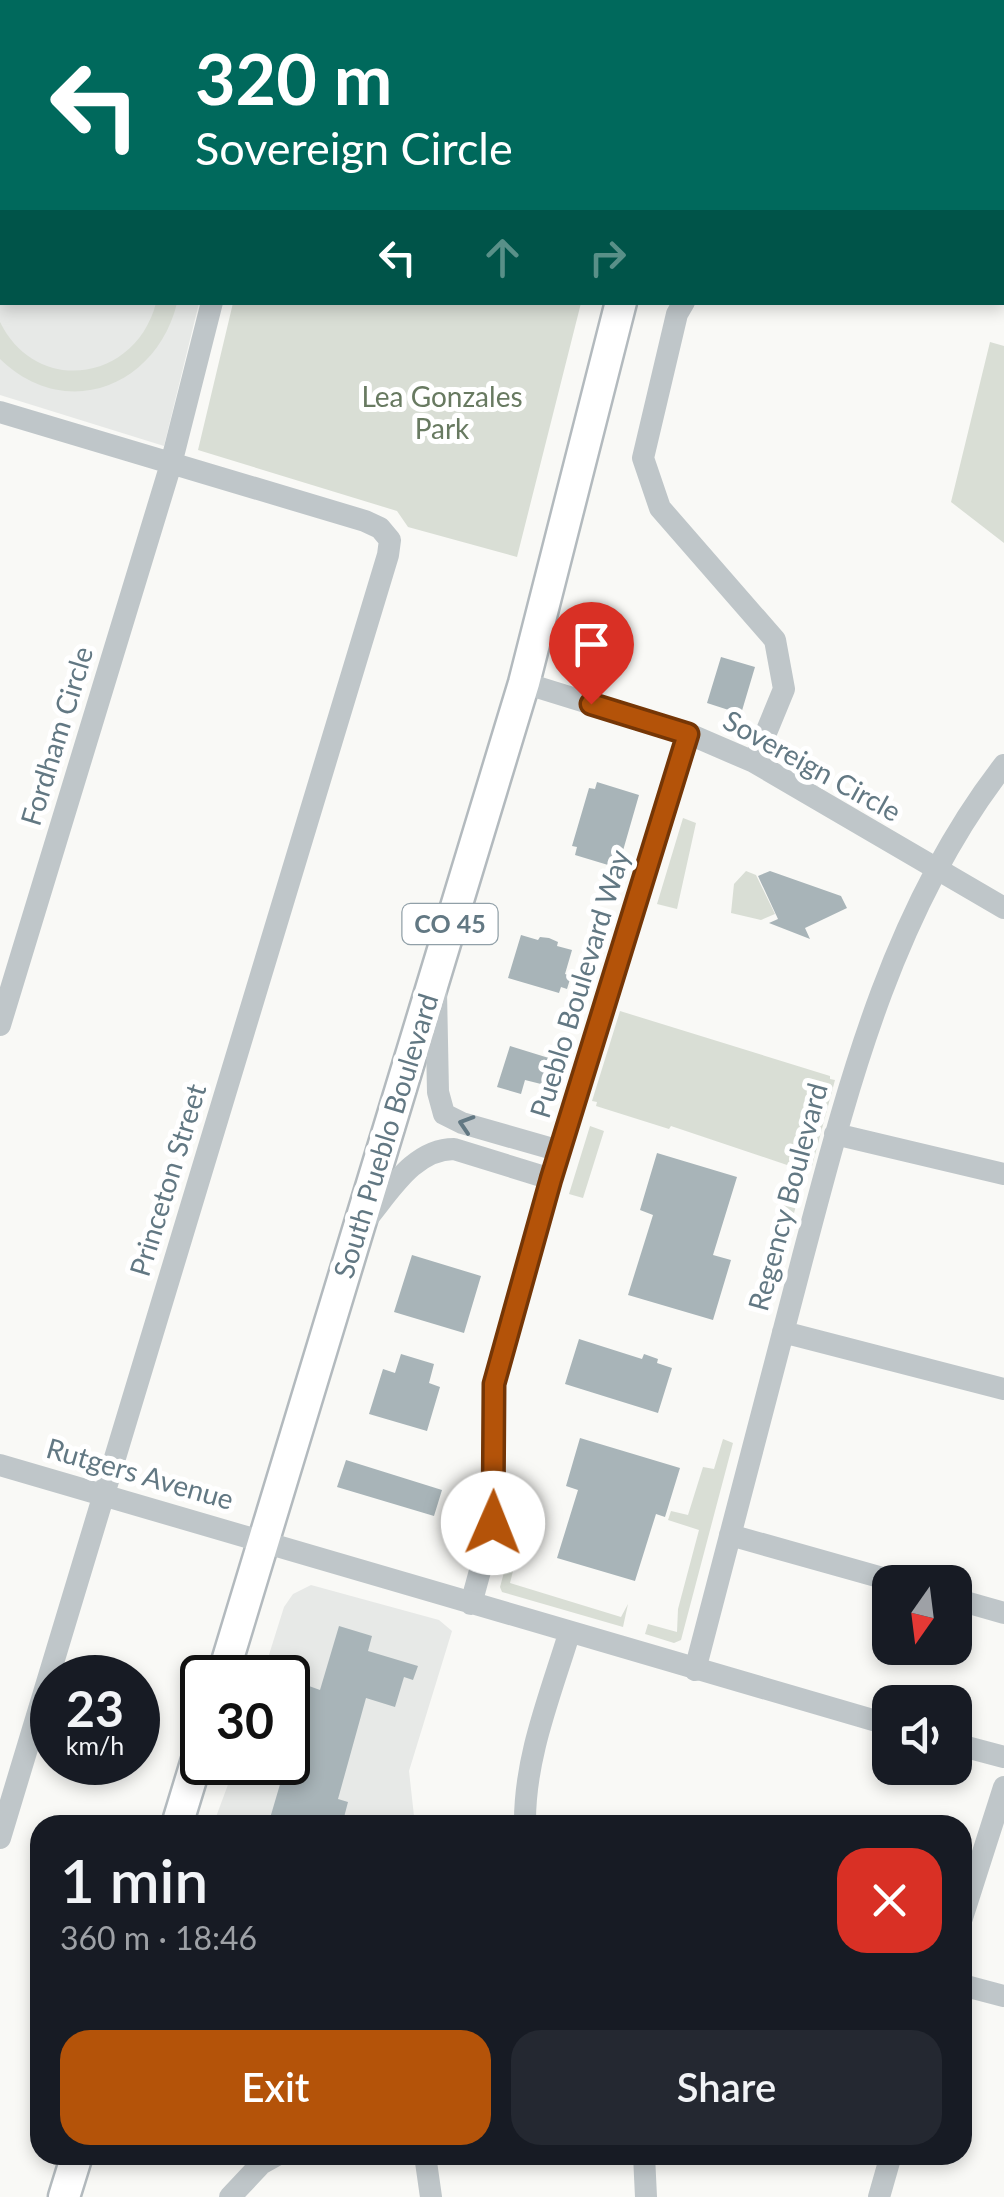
<!DOCTYPE html>
<html lang="en">
<head>
<meta charset="utf-8">
<style>
	:root { --surface:#171b24; --page:#242831; --text:#f1f3f6; --muted:#9ea1a6; --accent:#b45309 }
	body { margin:0; font-family:Lato,sans-serif; background:var(--page); color:var(--text); height:100vh; display:flex; flex-direction:column; font-size:38px; white-space:nowrap }
	* { box-sizing:border-box; margin:0 }
	p { font-size:32px; color:var(--muted) }
	.icon { flex:none; width:55px; height:55px; fill:none; stroke:currentColor; stroke-width:2; stroke-linecap:round; stroke-linejoin:round }
	.map { position:relative; flex:1; overflow:hidden }
	.side { position:absolute; left:30px; top:1815px; width:942px; height:350px; display:flex; flex-direction:column; background:var(--surface); border-radius:30px; box-shadow:0 5px 15px #0003 }
	.side>* { flex:none }
	.hud { position:absolute; left:0px; top:0px; width:1005px; height:305px; box-shadow:0 5px 15px #0003; background:#00695c; color:#fff; overflow:hidden }
	.needle { width:65px; rotate:194deg }
	.fabs { position:absolute; left:872px; top:1565px; display:grid; gap:20px }
	.fabs a { display:grid; place-items:center; width:100px; height:100px; border-radius:20px; background:var(--surface); box-shadow:0 5px 15px #0003; font-size:50px }
	.speed { position:absolute; left:30px; top:1655px; display:flex; gap:20px; font-size:50px; font-weight:700; text-align:center }
	.speed>* { display:grid; place-content:center; width:130px; height:130px; border-radius:50%; background:var(--surface); box-shadow:0 5px 15px #0003; line-height:1 }
	.speed small { font-size:25px; font-weight:400 }
	.speed .limit { border:5px solid #111; border-radius:15px; background:#fff; color:#111 }
	.pin { position:absolute; display:grid; place-items:center; width:85px; height:85px; color:#fff; margin:-102px -42px; border-radius:50% 50% 50% 0; rotate:-45deg; box-shadow:0 0 10px #0007 }
	.pin .icon { rotate:45deg }
	.me { position:absolute; width:110px; margin:-55px; rotate:1deg; stroke-linejoin:round; filter:drop-shadow(0 0 8px #0008) }
	.turn { display:flex; align-items:center; gap:35px; height:210px; padding:0 30px; font-size:45px }
	.turn .icon { width:130px; height:130px; stroke-width:2.5 }
	.turn b { display:block; font-size:70px; line-height:85px }
	.lanes { display:flex; align-items:center; height:95px; padding:0 30px; background:#0003; justify-content:center; gap:50px; direction:ltr }
	.lanes .off { opacity:.35 }
	.round { display:grid; place-items:center; flex:none; width:105px; height:105px; border-radius:30px; background:var(--page) }
	.headline { display:flex; align-items:center; justify-content:space-between; height:170px; padding:0 30px }
	h1 { font-size:60px; font-weight:600; line-height:75px }
	.cta { display:flex; gap:20px; margin-top:auto; padding:20px 30px }
	.cta a { flex:1; height:115px; border-radius:30px; background:var(--accent); color:#fff; font-size:40px; font-weight:600; line-height:115px; text-align:center }
	.cta a+a { background:var(--page); color:var(--text) }
	.map>svg:first-child { display:block }
	.built { fill:#e7e9e7 }
	.green { fill:#d9ded5 }
	.building { fill:#a8b4b8 }
	.lines { fill:none; stroke-linecap:round; stroke-linejoin:round }
	.major-casing { stroke:#b3babe; stroke-width:35 }
	.minor { stroke:#bfc6c9; stroke-width:22 }
	.major { stroke:#fff; stroke-width:30 }
	.oneway { stroke:#627883 }
	.route-casing { stroke:#753606; stroke-width:25 }
	.route { stroke:#b45309; stroke-width:18 }
	.labels { text-anchor:middle; stroke-width:10; stroke-linejoin:round; paint-order:stroke }
	.shield { fill:#fff; stroke:#91a0a8; stroke-width:2.5 }
	.shield-label { font-size:25px; font-weight:bold; fill:#627883 }
	.park-label { font-size:28px; fill:#687a61; stroke:#fff }
	.street-label { font-size:28px; fill:#627883; stroke:#fff }
</style>
</head>
<body>
<div class="map">
<svg width="1004" height="2197" viewBox="0 0 1004 2197">
	<rect width="100%" height="100%" fill="#f9f9f6"/>
	<path class="built" d="M0 0H272L2 2V302L199 303 164 446 0 395Z
		M311 1585 439 1620 452 1631 409 1771 415 1825H213L236 1763 288 1762V1678L262 1677 284 1607 293 1594Z"/>
	<path class="green" d="M156 303H177C157 386 66 423 0 359V322C37 397 136 381 156 303Z
		M233 303H581L517 557 408 527 397 511 198 450Z
		M990 342 1004 346V543L951 502Z
		M683 818 696 823 677 909 657 904Z
		M746 871 756 875 775 914 761 920 731 913 734 884Z
		M620 1011 830 1076V1079L835 1080 812 1166 807 1165 787 1239 772 1235 790 1166 671 1126 669 1129 596 1106 597 1102 592 1101Z
		M590 1126 604 1131 583 1198 569 1194Z
		M723 1439 733 1443 681 1640 674 1643 645 1634 648 1624 677 1632 678 1609 699 1530 668 1520 671 1511 688 1515 703 1467 714 1469Z
		M509 1554 516 1559 510 1583 621 1617 628 1604 623 1627 502 1592 500 1587Z"/>
	<path class="building" d="M721 657 755 667 741 714 707 703Z
		M597 782 639 795 618 868 575 855 577 847 572 846 589 788 595 789Z
		M770 871 841 896 847 908 805 928 810 939 769 923 778 919 758 876Z
		M521 935 538 940 540 937 549 938 558 942 557 946 572 950 565 974 571 976 567 989 561 987 559 993 508 978Z
		M510 1046 552 1059 545 1085 525 1080 521 1094 497 1087Z
		M657 1153 737 1177 713 1255 731 1260 713 1320 628 1295 653 1215 640 1210Z
		M412 1255 481 1276 464 1333 394 1312Z
		M579 1339 642 1359 644 1354 658 1359 657 1363 672 1368 658 1413 565 1384Z
		M401 1354 434 1364 429 1383 440 1387 427 1431 369 1414 383 1369 395 1373Z
		M580 1438 680 1468 665 1517 656 1514 635 1581 557 1558 578 1490 566 1486Z
		M346 1460 442 1490 434 1516 337 1487Z
		M339 1626 372 1636 368 1651 418 1666 413 1680 404 1677 395 1707 366 1698 338 1799 348 1802 342 1825H268L309 1686 320 1690Z"/>
	<g class="lines">
		<g class="major-casing">
			<path id="major" d="M698 2V0
				M222 1678 524 683 621 302
				M177 1825 202 1743
				M64 2197 77 2155"/>
		</g>
		<path class="minor" d="M289 2 290 0
			M917 2 918 0
			M684 302 677 314 643 458 660 508 775 640 784 689 754 762
			M0 412 365 521 380 528 390 540 388 555 0 1838
			M524 683 689 734 754 762 1004 908
			M436 991 438 1092 444 1114 462 1123 560 1151
			M0 1025 171 464 212 302
			M835 1134 1004 1174
			M365 1221C389 1193 413 1149 454 1149L551 1179
			M783 1332 1004 1389
			M0 1465 890 1725
			M730 1535 897 1582
			M955 1599 1004 1613
			M471 1604 493 1523 494 1384 551 1179 689 734
			M695 1670C731 1534 766 1396 802 1260 848 1086 892 909 1004 765
			M955 1744 1004 1757
			M525 1825C524 1759 550 1696 569 1634
			M962 1918 1004 1787
			M962 1985 1004 1996
			M425 2155 431 2197
			M644 2155 646 2197
			M230 2197 261 2164 277 2155
			M879 2197 891 2155"/>
		<use href="#major" class="major"/>
	</g>
	<defs><path id="oneway-chevron" d="M-2-3.5L2.5 0L-2 3.5" fill="none" stroke-width="1.6" stroke-linecap="round" stroke-linejoin="round" transform="scale(2.5)"/></defs>
	<use class="oneway" href="#oneway-chevron" transform="translate(466 1124) rotate(-162)"/>
	<g class="lines">
		<g class="route-casing">
			<path id="route" d="M493 1523 494 1384 551 1179 688 734 591 704"/>
		</g>
		<use href="#route" class="route"/>
	</g>
	<g class="labels">
		<rect class="shield" x="402.5" y="904" width="95" height="40" rx="8"/>
		<g class="shield-label">
			<text x="450" y="933">CO 45</text>
		</g>
		<g class="park-label">
			<text x="442" y="407">Lea Gonzales<tspan x="442" dy="32">Park</tspan></text>
		</g>
		<g class="street-label">
			<text transform="translate(57 736) rotate(-73)" y="10">Fordham Circle</text>
			<text transform="translate(812 766) rotate(29)" y="10">Sovereign Circle</text>
			<text transform="translate(580 984) rotate(-73)" y="10">Pueblo Boulevard Way</text>
			<text transform="translate(386 1136) rotate(-73)" y="10">South Pueblo Boulevard</text>
			<text transform="translate(168 1180) rotate(-73)" y="10">Princeton Street</text>
			<text transform="translate(788 1197) rotate(-75)" y="10">Regency Boulevard</text>
			<text transform="translate(140 1474) rotate(16)" y="10">Rutgers Avenue</text>
		</g>
	</g>
</svg>
<div class="fabs">
<a><svg class="needle" viewBox="-14 -14 28 28"><path d="M0-13l5 13h-10z" fill="#e53935"/><path d="M0 13l5-13h-10z" fill="#9ea1a6"/></svg></a>
<a><svg class="icon" aria-label="sound" viewBox="0 0 24 24"><path d="M4 9h4l5-4v14l-5-4H4zM17 9q2 3 0 6"/></svg></a>
</div>
<div class="speed"><div>23<small>km/h</small></div><div class="limit">30</div></div>
<div class="pin" style="left:591px;top:704px;background:#d93025"><svg class="icon" aria-label="arrive" viewBox="0 0 24 24"><path d="M6 21V4h12l-3 4 3 4H6"/></svg></div>
<svg class="me" style="left:493px;top:1523px" viewBox="-20 -20 40 40"><circle r="19" fill="#fff"/><path d="M0-13L10 11 0 6-10 11z" fill="#b45309"/></svg>
<div class="hud">
<div class="turn"><svg class="icon" aria-label="left" viewBox="0 0 24 24"><path d="M17 20v-9H6M10 6l-5 5 5 5"/></svg><div><b>320 m</b>Sovereign Circle</div></div>
<div class="lanes"><svg class="icon" aria-label="left" viewBox="0 0 24 24"><path d="M17 20v-9H6M10 6l-5 5 5 5"/></svg><svg class="icon off" aria-label="ahead" viewBox="0 0 24 24"><path d="M12 20V5M6 11l6-6 6 6"/></svg><svg class="icon off" aria-label="right" viewBox="0 0 24 24"><path d="M7 20v-9h11M14 6l5 5-5 5"/></svg></div>
</div>
<section class="side">
<div class="headline"><div><h1>1 min</h1><p>360 m · 18:46</p></div><a class="round" style="background:#d93025;color:#fff"><svg class="icon" aria-label="close" viewBox="0 0 24 24"><path d="M6 6l12 12M18 6L6 18"/></svg></a></div>
<div class="cta"><a>Exit</a><a>Share</a></div>
</section>
</div>
</body>
</html>
